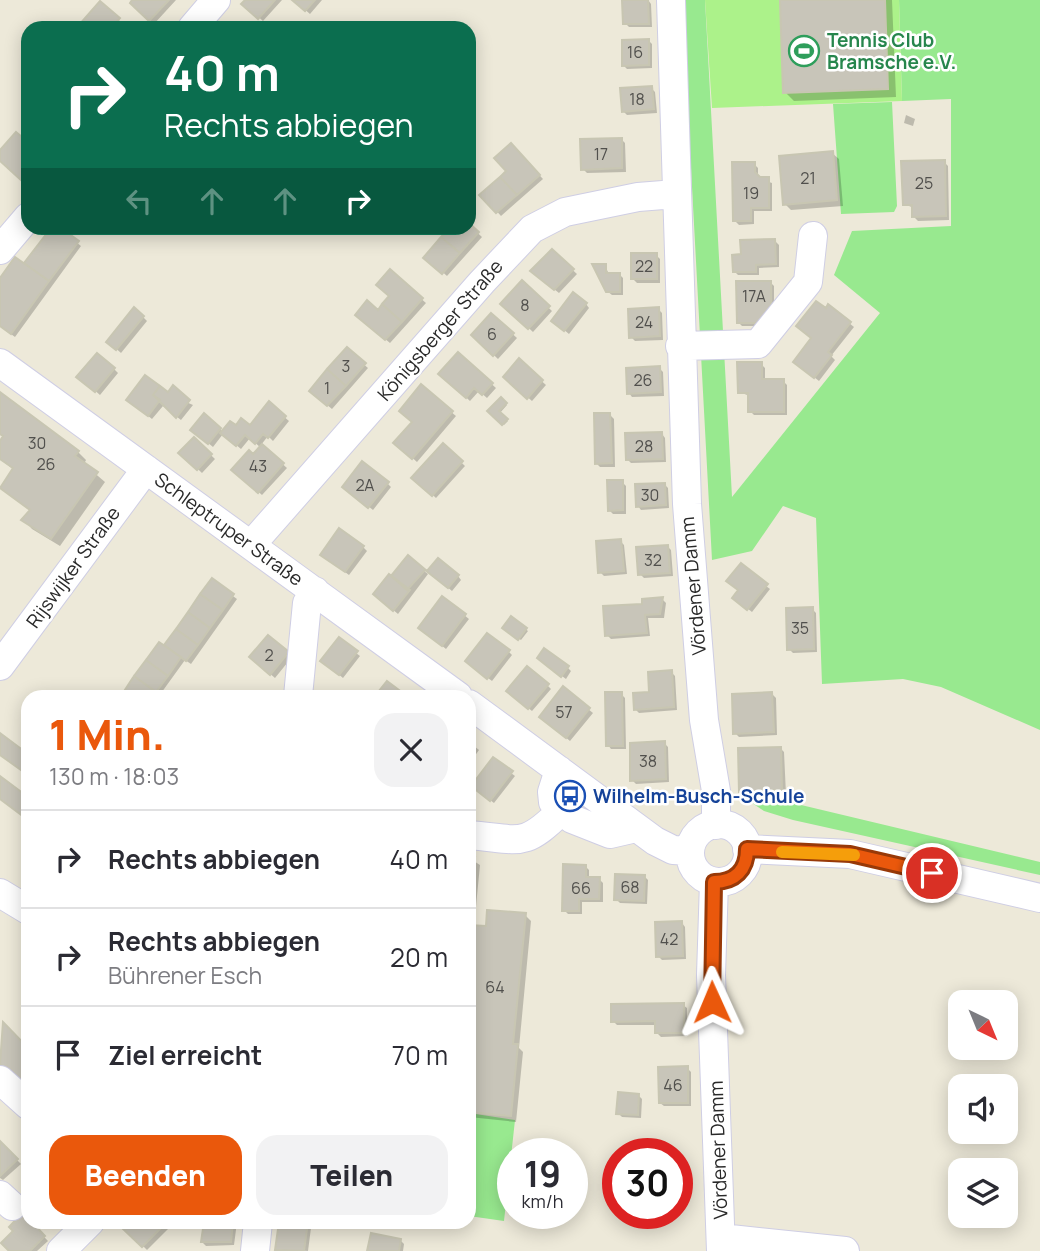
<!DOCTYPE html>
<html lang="de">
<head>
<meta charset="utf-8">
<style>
	:root { --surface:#fff; --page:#f2f2f3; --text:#2b2b33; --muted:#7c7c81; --line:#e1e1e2; --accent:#ea580c }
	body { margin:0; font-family:Manrope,sans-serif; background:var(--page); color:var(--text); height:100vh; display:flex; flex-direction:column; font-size:26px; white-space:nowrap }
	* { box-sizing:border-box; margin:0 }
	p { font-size:23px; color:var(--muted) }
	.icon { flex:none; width:38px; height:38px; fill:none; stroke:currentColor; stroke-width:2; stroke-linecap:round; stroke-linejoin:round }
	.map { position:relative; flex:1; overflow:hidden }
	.panel { position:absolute; left:21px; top:690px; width:455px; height:539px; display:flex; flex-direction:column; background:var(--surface); border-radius:21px; box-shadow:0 4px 18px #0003 }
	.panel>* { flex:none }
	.top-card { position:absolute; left:21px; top:21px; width:455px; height:214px; border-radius:21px; box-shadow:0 4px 18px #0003; background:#0b6e4f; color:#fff; overflow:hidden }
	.needle { width:46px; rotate:137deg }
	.buttons { position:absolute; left:948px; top:990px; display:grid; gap:14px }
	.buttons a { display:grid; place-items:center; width:70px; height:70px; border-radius:14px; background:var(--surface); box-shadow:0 4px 18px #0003; font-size:35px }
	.speed { position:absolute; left:497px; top:1138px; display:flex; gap:14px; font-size:35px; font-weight:700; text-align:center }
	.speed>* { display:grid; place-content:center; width:91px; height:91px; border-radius:50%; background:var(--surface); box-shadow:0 4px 18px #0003; line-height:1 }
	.speed small { font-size:18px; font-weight:400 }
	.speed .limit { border:10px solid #d22; background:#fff; color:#111 }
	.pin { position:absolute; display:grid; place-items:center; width:60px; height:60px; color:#fff; margin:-30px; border:4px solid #fff; border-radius:50%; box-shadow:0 2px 7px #0007 }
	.me { position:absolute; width:77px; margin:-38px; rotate:359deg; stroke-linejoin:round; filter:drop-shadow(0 0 5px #0008) }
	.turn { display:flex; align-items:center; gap:24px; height:147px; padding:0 28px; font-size:32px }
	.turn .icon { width:91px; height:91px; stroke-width:2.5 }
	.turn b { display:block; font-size:49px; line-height:60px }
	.lanes { display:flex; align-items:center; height:66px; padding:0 28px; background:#0003; justify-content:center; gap:35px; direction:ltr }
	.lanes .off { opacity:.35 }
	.round { display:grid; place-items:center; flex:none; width:74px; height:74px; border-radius:21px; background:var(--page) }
	.headline { display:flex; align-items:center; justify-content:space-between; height:119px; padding:0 28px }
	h1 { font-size:42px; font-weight:800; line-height:52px; color:var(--accent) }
	.primary-button { display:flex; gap:14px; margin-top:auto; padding:14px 28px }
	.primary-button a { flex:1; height:80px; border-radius:21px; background:var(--accent); color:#fff; font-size:28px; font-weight:800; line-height:80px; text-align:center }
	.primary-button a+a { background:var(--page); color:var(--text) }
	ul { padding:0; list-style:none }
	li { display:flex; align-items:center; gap:21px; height:98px; padding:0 28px; border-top:2px solid var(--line) }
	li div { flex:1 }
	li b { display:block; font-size:26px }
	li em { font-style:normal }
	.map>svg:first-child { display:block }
	.green { fill:#98e98f }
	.pitch { fill:#acf28a }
	.shadow { fill:#0003 }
	.building { fill:#c8c5b9; stroke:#c8c6b2; stroke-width:2 }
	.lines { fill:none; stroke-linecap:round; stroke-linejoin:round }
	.minor-casing { stroke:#cfcee4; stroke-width:30 }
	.minor { stroke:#fff; stroke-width:28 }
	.route-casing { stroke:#983908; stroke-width:18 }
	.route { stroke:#ea580c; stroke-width:12 }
	.slow { stroke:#f59e0b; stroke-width:12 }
	.labels { text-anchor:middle; stroke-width:5; stroke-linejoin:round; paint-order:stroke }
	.number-label { font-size:16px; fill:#51504d }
	.leisure-label { font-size:19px; font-weight:bold; fill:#27864d; stroke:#fff; text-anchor:start }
	.street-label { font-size:19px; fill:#292929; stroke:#fff }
	.transit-label { font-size:19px; font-weight:bold; fill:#164399; stroke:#fff; text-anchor:start }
</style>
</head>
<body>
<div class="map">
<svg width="1040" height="1251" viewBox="0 0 1040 1251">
	<rect width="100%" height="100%" fill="#ede9d9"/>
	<path class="green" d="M685 0H705L732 497 880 313 834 275 852 231 951 226V99L902 101 899 0H1040V730L941 687 903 679 822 684 816 518 783 506 752 551 712 560 688 112Z
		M892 102 897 206 894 212 841 214 833 104Z
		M776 799 1040 862V875L793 820 764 811 749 801Z
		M469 1113 515 1120 504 1221 469 1216Z"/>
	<path class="pitch" d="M705 0H899L902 101 712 108Z"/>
	<path class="shadow" d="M134 0H176L154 24 132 3Z
		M247 0H282L263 21 244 4Z
		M294 0H322L310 14Z
		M648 0 651 4 652 27H629L625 23Z
		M782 0H892L896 97 794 101 785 92Z
		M100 3 122 23 118 28H84Z
		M279 23 285 28H275Z
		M648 40 652 44V68L627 69 623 65Z
		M651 88 655 92 657 113 627 115 623 111Z
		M906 115 915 119 913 126 904 123Z
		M621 139 625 143 626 172 587 173 583 169Z
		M28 144V181L26 183 0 159V153Z
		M511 145 543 179 501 216 482 195 509 171Z
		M832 153 839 159 843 206 791 210 785 204Z
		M944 162 948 166 949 220 918 221 914 217V208L904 204Z
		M754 164 758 168V178L772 183V211H754V224L739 225 735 221Z
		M469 225 482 237 447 276 426 257 452 228H469Z
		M53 228H58L81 246 15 337 0 326V281L25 266Z
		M79 228H91L83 231Z
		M127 228H140L134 234Z
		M775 241 779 245V267L759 268V275H738L734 271 742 256Z
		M552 251 577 274 559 293 536 275Z
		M656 255 660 259V283H637L633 279Z
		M605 266 609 274H619L623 278V295H612L607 291Z
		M390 272 426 303 390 343 361 319 379 312 391 296Z
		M522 282 552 311 533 332 503 304Z
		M770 282 774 286V314L771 326H742L738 322Z
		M586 304 589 308 569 334 557 324Z
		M829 307 854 327 831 356 835 360 819 381 799 365Z
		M658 309 662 313 663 340 635 341 631 337Z
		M491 315 517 338 498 359 473 335Z
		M143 317 147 321 121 353 112 345Z
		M347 350 368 368 332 409 315 395Z
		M458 354 496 388 487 398 479 391 470 401 441 374Z
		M519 361 546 385 532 401 505 377Z
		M761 364 765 368V381H783L787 385V415H754L750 411V396L739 392Z
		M659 368 663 372 664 396 632 397 629 393Z
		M114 369 118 373 100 395 83 380Z
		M421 387 456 416 417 462 396 443 414 422Z
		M168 394 193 405 181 420 163 406 152 419 132 403Z
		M0 395 78 452 86 460 84 464 105 482 60 546 32 529 24 520 31 511 1 487 14 470 0 459V444L4 438 0 434Z
		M501 399 507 405 499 414 508 421 504 425 490 411Z
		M269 404 289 421 273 441 268 436 261 445 287 468 262 495 234 470 261 448 250 438 241 449 223 434 213 447 196 433 204 416 223 432 250 428Z
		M610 415 614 419 615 467H600L596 463Z
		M662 434 665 438 666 462 631 463 627 459Z
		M194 439 215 459 202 473 181 453Z
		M443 445 465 466 436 498 414 477Z
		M622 482 626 486V514H613L609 510Z
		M388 484 391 487 373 510 348 490Z
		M664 484 668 488 669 508 641 510 638 506Z
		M620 541 624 545 627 574 604 576 600 572Z
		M667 546 671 550 673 576 644 578 640 574Z
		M363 547 367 551 349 575 326 558Z
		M424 571 428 574 398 614 379 598Z
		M433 575 458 576 461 580 452 591Z
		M212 581 237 599 191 664 185 660 159 696H124L159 644 165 648Z
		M766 586 770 589 752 612 738 601Z
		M443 598 469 619 446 649 424 631Z
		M662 599 666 603 664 618H648L650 636 611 639 607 635 644 606Z
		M812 609 816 613 817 652 793 653 789 649Z
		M511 619 528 631 521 640 504 628Z
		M508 651 512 655 492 681 471 665Z
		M288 653 292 657 275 678 255 661Z
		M356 653 360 656 343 678 326 664Z
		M543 662 568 668 571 671 566 679Z
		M671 672 675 676 677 710 639 713 635 709Z
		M547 685 551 689 532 711 512 695Z
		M563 689 593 713 570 741 545 720Z
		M621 694 625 698 626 749H611L608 745Z
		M772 694 776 698 777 735 739 737 735 733Z
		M469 742 479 750 469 764Z
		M664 743 668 747 669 782 636 784 632 780Z
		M780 748 784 752 786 794 745 795 741 791Z
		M511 773 515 776 494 803 477 790Z
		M469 858 480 865 474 927 487 928 525 915 531 921 519 1048 523 1052 516 1122 469 1117V1031L476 965 469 964Z
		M585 866 589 870V879H599L603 883V902H582V914H568L564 910Z
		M644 876 648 880 647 904 620 903 616 899Z
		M682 923 685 927 686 959 662 960 658 956Z
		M683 1005 687 1008V1036L661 1037 657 1033V1025H617L613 1021Z
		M3 1024 28 1050V1088L0 1061Z
		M687 1068 691 1072V1106H664L660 1103Z
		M638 1095 642 1099 641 1118 622 1117 618 1113Z
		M0 1143 21 1164 3 1180 0 1178Z
		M677 1169H686L690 1173V1200L677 1201Z
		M621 1213H646L647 1220H625Z
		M23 1215 48 1241 37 1251H11Z
		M129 1222H175L147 1250 124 1227Z
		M206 1222H237L234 1245 206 1246 202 1242Z
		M281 1222 307 1224 311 1228 308 1251 277 1249Z
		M400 1240 404 1244 403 1251H369Z"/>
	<path class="building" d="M132 0H169L149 21 130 3Z
		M245 0H275L258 19 241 4Z
		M292 0H315L305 11Z
		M622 0H648L649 24H623Z
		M780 0H885L888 89 783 93Z
		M100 1 120 18 111 28H82L79 25Z
		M649 39V65L622 66V40Z
		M652 86 654 109 622 112 620 88Z
		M16 132 28 142V173L22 181 0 161V150Z
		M622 138V168L581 170 580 139Z
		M511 143 540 175 517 195 500 177 506 171 494 158Z
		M833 151 837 200 783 205 779 156Z
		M945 160 946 216 912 217V205H903L901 161Z
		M732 162H755V172L760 177H769V208H751V221H733Z
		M500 177 517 195 496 213 479 195Z
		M469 223 479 232 460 253 441 237 450 228H469Z
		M51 228H61L79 241 49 281 24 263Z
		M441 237 460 253 442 274 423 258Z
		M775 239 776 264 756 265V272H733L732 255 741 254 740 240Z
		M552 249 574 269 554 290 530 271Z
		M631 253H657V279H631Z
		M15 257 49 281 11 334 0 326V278Z
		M592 264H606V273H620V292H606Z
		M390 269 423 298 402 322 382 304 389 296 376 285Z
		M522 280 550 306 528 329 500 304Z
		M736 281H771V310L768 323H737Z
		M573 292 587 303 564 331 551 321Z
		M367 300 378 310 382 304 402 322 385 340 355 315Z
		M816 301 826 308 828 304 851 322 828 352 832 355 814 378 793 362 811 338 796 326Z
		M134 307 144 316 116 350 106 342Z
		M659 307 660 336 629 338 628 309Z
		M491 313 514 333 493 356 471 335Z
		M347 347 366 363 346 386 327 369Z
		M458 352 493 383 482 395 474 388 466 398 438 374Z
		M97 353 115 368 95 392 76 377Z
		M519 358 543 380 527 399 503 377Z
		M737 362H762V379H784V412H748V393H738Z
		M660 366 661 392 627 394 626 368Z
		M327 369 346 386 327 406 309 391Z
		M145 375 160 386 153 395 160 400 148 416 126 400Z
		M421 384 453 411 412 459 393 443 412 422 399 411Z
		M173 385 190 400 176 418 153 395 160 386 168 392Z
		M0 392 79 451 75 456 98 472 51 539 21 520 30 510 0 488 13 468 0 459V441L3 436 0 434Z
		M501 397 507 403 499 411 508 419 502 425 487 411Z
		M269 401 286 416 268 438 263 434 255 444 245 435 236 446 220 433 230 421 236 425 241 418 250 425Z
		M204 413 221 428 208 444 190 430Z
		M594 413H610L612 463 595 464Z
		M662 432 663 459 626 460 625 433Z
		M194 437 212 454 197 470 178 453Z
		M443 443 463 461 432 496 411 478Z
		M262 444 284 463 258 493 231 470 249 450 253 454Z
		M362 461 389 482 368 508 342 487Z
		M607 480H623V510L608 511Z
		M665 483 666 505 636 507 635 484Z
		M339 528 364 546 345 572 320 555Z
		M621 539 624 571 598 573 596 541Z
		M668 545 670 573 638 575 636 547Z
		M408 555 427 571 438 558 459 575 448 588 425 570 407 590 391 576Z
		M741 563 768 584 747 610 732 598 738 590 726 581Z
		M389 574 410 590 393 611 373 594Z
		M212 578 234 594 223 610 200 594Z
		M200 594 223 610 210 628 188 612Z
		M442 596 466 614 442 646 418 628Z
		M663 597 660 614 645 615 647 633 605 636 603 606 642 604V599Z
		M813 607 814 649 787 650 786 608Z
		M188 612 210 628 198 645 176 629Z
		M511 616 527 628 518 640 502 628Z
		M176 629 198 645 186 661 164 645Z
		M487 633 510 650 487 679 465 661Z
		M268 635 289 652 270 675 249 657Z
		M339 637 358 651 339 675 320 661Z
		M159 642 181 657 168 676 146 660Z
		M544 648 569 666 561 677 537 658Z
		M146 660 168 676 156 692 134 676Z
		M527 666 549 684 528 709 506 691Z
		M672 670 674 707 634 710 633 693 649 692 648 672Z
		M134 676 156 692 153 696H128L123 693Z
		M387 681 407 696H375Z
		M563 686 590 708 566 738 539 717Z
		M605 692H622L623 746H606Z
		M772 692 774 732 733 734 732 694Z
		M0 733 28 754V775L0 755Z
		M665 741 666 779 630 781V743Z
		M781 747 782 790 739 792 738 748Z
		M493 757 513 771 490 801 471 786Z
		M0 776 28 797V820L0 799Z
		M469 857H475L469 917Z
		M563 864 586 865V877H600L599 899H579V911H562Z
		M615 874 645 875 644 901 614 900Z
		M487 910 526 913 513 1044H518L511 1116 469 1112V1013L474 960 469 959V925L486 926Z
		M682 921 683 956 656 957 655 922Z
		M684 1003V1033H655V1021L611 1022V1004Z
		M3 1022 28 1048V1090L0 1064Z
		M688 1066V1103H659L658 1067Z
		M618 1092 639 1094 638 1115 616 1114Z
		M0 1141 18 1159 0 1176Z
		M677 1167H686L687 1197H677Z
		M23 1212 28 1222H32L45 1236 30 1251H9L1 1243 13 1231 9 1227Z
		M126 1222H167L142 1247 121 1227Z
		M204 1222H233L231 1242H201Z
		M279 1222H308L304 1251 275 1250Z
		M371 1233 401 1239 399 1251H367Z"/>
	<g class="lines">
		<g class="minor-casing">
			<path id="minor" d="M671 0 687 504 704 720 716 791V825
				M192 28 216 0
				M0 250 28 217
				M680 346 758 344 808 282 813 236
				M0 363 458 696
				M251 545 482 282 532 229 565 212 638 197 676 194
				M0 666 146 469
				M298 696 307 603 315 591
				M469 704 655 841 673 850 690 851
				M559 770 552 792 553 802 572 819 610 834 636 828
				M690 853a29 29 0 1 1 58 0a29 29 0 1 1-58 0Z
				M469 835C520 839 523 849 561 811
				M747 849 850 854 1040 898
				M714 882 711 975 721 1251
				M0 893 28 910
				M0 1080 28 1105
				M0 1195 12 1206
				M721 1238 845 1251
				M61 1251 90 1222
				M255 1251 258 1222"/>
		</g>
		<use href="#minor" class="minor"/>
	</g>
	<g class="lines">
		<g class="route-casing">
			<path id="route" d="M712 1002 714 882C735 882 747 870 747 849L850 854 932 873"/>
		</g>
		<use href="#route" class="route"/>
		<path class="slow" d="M782 852 854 855"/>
	</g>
	<defs>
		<g id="stadium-ring" transform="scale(1.575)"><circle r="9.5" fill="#fff" stroke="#2e9e5b" stroke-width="1.5"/><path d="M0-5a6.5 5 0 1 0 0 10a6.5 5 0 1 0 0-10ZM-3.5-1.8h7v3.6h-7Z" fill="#2e9e5b"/></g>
		<g id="bus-ring" transform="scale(1.575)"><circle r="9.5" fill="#fff" stroke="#1a4fb4" stroke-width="1.5"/><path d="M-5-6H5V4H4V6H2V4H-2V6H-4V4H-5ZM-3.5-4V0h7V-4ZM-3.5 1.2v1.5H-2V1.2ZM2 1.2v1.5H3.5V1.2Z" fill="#1a4fb4"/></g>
	</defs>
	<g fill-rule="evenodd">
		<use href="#stadium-ring" x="804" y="51"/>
		<use href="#bus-ring" x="570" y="796"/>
	</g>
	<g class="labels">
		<g class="number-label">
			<text x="635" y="58">16</text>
			<text x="637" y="105">18</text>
			<text x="601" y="160">17</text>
			<text x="808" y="184">21</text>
			<text x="924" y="189">25</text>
			<text x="751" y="199">19</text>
			<text x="644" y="272">22</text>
			<text x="754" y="302">17A</text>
			<text x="525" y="311">8</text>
			<text x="644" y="328">24</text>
			<text x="492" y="340">6</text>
			<text x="346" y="372">3</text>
			<text x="643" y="386">26</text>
			<text x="327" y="394">1</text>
			<text x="37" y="449">30</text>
			<text x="644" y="452">28</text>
			<text x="46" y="470">26</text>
			<text x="258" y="472">43</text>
			<text x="365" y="491">2A</text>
			<text x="650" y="501">30</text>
			<text x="653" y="566">32</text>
			<text x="800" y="634">35</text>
			<text x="269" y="661">2</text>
			<text x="564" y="718">57</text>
			<text x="648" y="767">38</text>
			<text x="630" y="893">68</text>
			<text x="581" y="894">66</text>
			<text x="669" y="945">42</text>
			<text x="495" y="993">64</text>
			<text x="673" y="1091">46</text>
		</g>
		<g class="leisure-label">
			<text x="827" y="47">Tennis Club<tspan x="827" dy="22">Bramsche e.V.</tspan></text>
		</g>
		<g class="street-label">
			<text transform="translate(440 330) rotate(-49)" y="7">Königsberger Straße</text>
			<text transform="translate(229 529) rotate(36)" y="7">Schleptruper Straße</text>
			<text transform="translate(73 567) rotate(-54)" y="7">Rijswijker Straße</text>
			<text transform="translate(693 586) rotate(-95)" y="7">Vördener Damm</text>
			<text transform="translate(718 1150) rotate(-92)" y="7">Vördener Damm</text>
		</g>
		<g class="transit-label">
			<text x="593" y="803">Wilhelm-Busch-Schule</text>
		</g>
	</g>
</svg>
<div class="buttons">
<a><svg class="needle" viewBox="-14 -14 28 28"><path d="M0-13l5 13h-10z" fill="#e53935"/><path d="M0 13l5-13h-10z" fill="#7c7c81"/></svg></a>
<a><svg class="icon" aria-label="sound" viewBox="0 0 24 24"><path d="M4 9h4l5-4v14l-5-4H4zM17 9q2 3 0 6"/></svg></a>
<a><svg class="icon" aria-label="layers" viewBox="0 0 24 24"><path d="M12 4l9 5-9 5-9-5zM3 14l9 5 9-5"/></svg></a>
</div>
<div class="speed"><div>19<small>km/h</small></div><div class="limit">30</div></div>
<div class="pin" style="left:932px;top:873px;background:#d93025"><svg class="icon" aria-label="arrive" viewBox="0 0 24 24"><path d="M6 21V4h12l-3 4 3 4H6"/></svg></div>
<svg class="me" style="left:712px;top:1002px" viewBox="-20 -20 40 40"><path d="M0-17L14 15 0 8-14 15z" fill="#ea580c" stroke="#fff" stroke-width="4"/></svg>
<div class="top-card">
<div class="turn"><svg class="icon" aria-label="right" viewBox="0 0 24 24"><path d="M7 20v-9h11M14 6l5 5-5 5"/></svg><div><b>40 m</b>Rechts abbiegen</div></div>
<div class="lanes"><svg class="icon off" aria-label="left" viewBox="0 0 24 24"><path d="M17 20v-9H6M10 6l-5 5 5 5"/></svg><svg class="icon off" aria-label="ahead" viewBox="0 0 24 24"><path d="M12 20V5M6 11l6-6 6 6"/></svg><svg class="icon off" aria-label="ahead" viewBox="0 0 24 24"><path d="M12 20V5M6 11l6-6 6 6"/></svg><svg class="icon" aria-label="right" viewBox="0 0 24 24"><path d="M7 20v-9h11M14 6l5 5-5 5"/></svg></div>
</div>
<section class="panel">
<div class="headline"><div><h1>1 Min.</h1><p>130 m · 18:03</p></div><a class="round"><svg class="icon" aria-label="close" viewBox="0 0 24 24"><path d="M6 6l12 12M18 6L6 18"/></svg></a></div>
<ul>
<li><svg class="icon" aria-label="right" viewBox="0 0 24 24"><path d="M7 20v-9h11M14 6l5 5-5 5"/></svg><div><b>Rechts abbiegen</b></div><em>40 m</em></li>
<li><svg class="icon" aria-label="right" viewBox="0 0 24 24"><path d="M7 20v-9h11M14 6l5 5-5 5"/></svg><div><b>Rechts abbiegen</b><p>Bührener Esch</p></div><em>20 m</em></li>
<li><svg class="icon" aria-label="arrive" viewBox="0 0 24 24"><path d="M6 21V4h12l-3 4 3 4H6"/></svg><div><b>Ziel erreicht</b></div><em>70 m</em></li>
</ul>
<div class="primary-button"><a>Beenden</a><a>Teilen</a></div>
</section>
</div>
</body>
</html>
